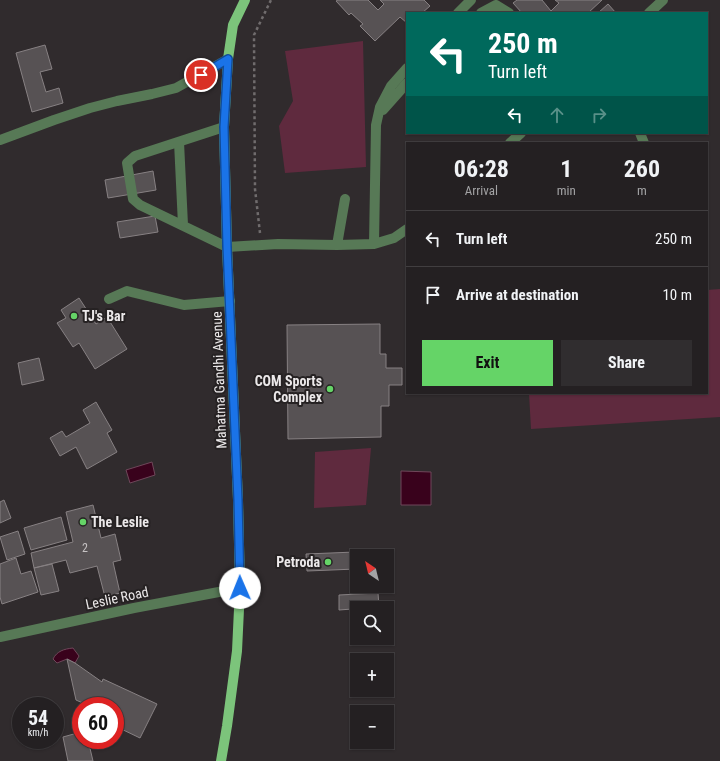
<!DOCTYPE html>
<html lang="en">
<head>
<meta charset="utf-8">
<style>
	:root { --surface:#242022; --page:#302d2f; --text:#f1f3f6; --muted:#a3a3a5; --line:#413e40; --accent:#65d467 }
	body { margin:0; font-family:"Roboto Condensed",sans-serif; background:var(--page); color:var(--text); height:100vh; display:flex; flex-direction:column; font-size:15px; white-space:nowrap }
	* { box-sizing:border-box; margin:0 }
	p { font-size:13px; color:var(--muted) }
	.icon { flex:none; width:22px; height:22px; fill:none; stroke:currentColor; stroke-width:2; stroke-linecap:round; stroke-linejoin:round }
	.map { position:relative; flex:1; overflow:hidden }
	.panel { position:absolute; left:406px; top:142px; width:302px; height:252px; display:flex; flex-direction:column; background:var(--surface); border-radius:0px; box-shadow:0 1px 3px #0004,0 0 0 1px var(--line) }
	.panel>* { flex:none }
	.hud { position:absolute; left:406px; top:12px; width:302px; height:122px; border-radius:0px; box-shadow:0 1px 3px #0004,0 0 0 1px var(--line); background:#00695c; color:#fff; overflow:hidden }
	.needle { width:26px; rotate:325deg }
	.buttons { position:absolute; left:350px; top:549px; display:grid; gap:8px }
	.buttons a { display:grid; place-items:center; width:44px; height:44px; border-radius:0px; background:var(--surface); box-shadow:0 1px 3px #0004,0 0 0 1px var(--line); font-size:20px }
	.speed { position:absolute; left:12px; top:697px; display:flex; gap:8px; font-size:20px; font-weight:700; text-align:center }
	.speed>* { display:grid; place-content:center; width:52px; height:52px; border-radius:50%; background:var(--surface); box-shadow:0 1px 3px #0004,0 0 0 1px var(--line); line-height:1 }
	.speed small { font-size:10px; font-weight:400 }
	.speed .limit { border:6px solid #d22; background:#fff; color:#111 }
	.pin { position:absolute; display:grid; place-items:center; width:34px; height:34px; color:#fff; margin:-17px; border:2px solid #fff; border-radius:50%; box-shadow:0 1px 4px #0007 }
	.me { position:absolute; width:44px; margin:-22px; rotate:359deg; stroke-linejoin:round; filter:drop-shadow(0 0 3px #0008) }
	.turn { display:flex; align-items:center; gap:14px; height:84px; padding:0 16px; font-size:18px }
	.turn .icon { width:52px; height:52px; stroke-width:2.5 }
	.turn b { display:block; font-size:28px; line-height:34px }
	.lanes { display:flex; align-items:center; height:38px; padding:0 16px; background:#0003; justify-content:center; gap:20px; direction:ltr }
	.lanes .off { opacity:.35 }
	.eta { display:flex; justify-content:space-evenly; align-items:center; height:68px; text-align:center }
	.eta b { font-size:24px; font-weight:700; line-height:28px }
	.primary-button { display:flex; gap:8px; margin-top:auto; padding:8px 16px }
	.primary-button a { flex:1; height:46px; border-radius:0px; background:var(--accent); color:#111; font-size:16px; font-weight:700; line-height:46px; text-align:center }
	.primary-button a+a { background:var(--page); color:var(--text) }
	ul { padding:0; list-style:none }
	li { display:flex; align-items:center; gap:12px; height:56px; padding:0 16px; border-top:1px solid var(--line) }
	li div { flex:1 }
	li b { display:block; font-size:15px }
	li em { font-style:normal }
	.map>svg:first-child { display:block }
	.green { fill:#5f2a3e }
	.water { fill:#39021c; stroke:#6f475a }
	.building { fill:#575254; stroke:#878183 }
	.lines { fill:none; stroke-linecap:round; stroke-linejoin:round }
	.path { stroke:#706c6d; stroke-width:2.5; stroke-dasharray:3 3; stroke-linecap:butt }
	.minor { stroke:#577956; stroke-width:10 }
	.major { stroke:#7cc47b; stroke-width:10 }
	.route-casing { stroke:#114b97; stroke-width:10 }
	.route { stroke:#1a73e8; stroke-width:7 }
	.poi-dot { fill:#65d467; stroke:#262223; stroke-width:1.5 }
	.labels { text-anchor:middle; stroke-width:4; stroke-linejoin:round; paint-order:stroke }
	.number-label { font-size:12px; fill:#c7c3c4 }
	.poi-label { font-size:14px; font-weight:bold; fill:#ece9ea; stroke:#262223; text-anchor:start }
	.street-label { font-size:14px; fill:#ece9ea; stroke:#262223 }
</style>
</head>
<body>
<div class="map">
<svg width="720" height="761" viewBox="0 0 720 761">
	<rect width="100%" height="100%" fill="#302b2d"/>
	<path class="green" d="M363 41 366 167 285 173 279 126 293 101 285 51Z
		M720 289V417L531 429 529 393H707V290Z
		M371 448 366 505 314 508 315 452Z"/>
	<path class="water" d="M152 462 155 475 130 483 126 470Z
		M401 471 431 472V505H401Z
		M73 648 79 656 75 663 67 659 57 663 53 659C57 651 64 649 73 648Z"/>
	<path class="building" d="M338 0H368L378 10 384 4 380 0H424L430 6 422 13H407V23L400 17 375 41 360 26 363 24 351 13 349 15 336 1Z
		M517 0H542L551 11 559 3 555 0H602L588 13H522L513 3Z
		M608 4 616 13H598Z
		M45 45 52 69 40 72 46 92 59 88 63 103 32 112 16 53Z
		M153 171 156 190 108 198 105 180Z
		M155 216 158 232 120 238 117 222Z
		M79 298 96 324 107 317 127 349 95 369 79 343 73 347 57 323 66 318 61 310Z
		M380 324V354H386V368H402V385H389V406H381V437L288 439 287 325Z
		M39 358 44 380 22 385 18 363Z
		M96 402 112 430 107 433 117 452 87 469 76 447 60 456 50 438 62 431 66 437 90 423 83 410Z
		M4 500 11 518 0 523V502Z
		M93 505 101 538 115 534 121 560 113 562 120 593 105 597 97 566 70 573 66 560 34 568 31 553 73 542 66 512Z
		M61 517 67 540 31 550 24 528Z
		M18 531 25 554 7 560 0 537Z
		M355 552 356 569 307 571 306 554Z
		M16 558 21 574 31 571 38 592 2 604 0 597V564Z
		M52 564 59 591 41 595 34 568Z
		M378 593 379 607 339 610V595Z
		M67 659 75 663 102 682 103 679 157 704 140 738 115 726V706H84L85 704 76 700Z
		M81 732V740H88L93 761H68L63 737Z"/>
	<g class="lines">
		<path class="path" d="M260 233 255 189 254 35 271 0"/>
		<path class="minor" d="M458 13 471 0
			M481 13 496 5 509 13
			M649 13 663 0
			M383 110 407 83
			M224 127 135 156 127 163 133 199 140 205 227 247 278 244 337 245 374 244 394 238 407 229
			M640 133 644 143
			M0 140 54 120 90 108 117 101 152 94 176 88 228 59
			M179 142 183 225
			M510 143 521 133
			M374 244 376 125 380 107 391 86 407 68
			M337 245 345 199
			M109 299 127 291 184 305 230 301
			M0 637 134 608 240 588"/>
		<path class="major" d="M221 761 227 726 237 651 240 588 238 500 227 247 224 127 228 59 233 25 245 0"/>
	</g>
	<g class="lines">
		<g class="route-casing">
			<path id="route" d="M201 75 228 59 224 127 227 247 238 500 240 588"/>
		</g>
		<use href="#route" class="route"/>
	</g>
	<g class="poi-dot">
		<circle cx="74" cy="316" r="4"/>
		<circle cx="330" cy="389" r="4"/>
		<circle cx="83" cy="522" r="4"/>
		<circle cx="328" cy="562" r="4"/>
	</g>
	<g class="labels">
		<g class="number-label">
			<text x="85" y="552">2</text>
		</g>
		<g class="poi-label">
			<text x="82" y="321">TJ's Bar</text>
			<text x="322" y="386" text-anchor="end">COM Sports<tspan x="322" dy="16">Complex</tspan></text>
			<text x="91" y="527">The Leslie</text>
			<text x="320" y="567" text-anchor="end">Petroda</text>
		</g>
		<g class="street-label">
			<text transform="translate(219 380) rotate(-92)" y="5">Mahatma Gandhi Avenue</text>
			<text transform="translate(117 598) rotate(-12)" y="5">Leslie Road</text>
		</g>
	</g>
</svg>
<div class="buttons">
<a><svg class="needle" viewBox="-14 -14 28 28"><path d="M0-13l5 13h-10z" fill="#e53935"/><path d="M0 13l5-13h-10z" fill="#a3a3a5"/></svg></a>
<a><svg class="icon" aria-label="search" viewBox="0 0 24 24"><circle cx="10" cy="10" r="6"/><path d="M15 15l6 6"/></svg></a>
<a>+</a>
<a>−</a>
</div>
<div class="speed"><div>54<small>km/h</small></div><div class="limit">60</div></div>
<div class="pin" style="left:201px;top:75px;background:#d93025"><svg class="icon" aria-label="arrive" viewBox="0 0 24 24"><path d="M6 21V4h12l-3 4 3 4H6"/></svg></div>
<svg class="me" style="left:240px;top:588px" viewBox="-20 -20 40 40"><circle r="19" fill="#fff"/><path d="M0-13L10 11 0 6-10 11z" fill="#1a73e8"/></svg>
<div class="hud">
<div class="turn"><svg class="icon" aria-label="left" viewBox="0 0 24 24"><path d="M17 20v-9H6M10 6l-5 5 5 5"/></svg><div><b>250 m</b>Turn left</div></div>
<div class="lanes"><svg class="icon" aria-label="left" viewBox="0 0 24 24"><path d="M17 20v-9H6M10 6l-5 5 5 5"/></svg><svg class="icon off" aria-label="ahead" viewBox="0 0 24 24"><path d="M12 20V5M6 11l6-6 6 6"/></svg><svg class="icon off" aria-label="right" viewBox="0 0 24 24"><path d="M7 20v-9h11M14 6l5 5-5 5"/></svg></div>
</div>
<section class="panel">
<div class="eta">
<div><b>06:28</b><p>Arrival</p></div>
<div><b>1</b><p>min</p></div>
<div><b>260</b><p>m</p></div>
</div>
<ul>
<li><svg class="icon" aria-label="left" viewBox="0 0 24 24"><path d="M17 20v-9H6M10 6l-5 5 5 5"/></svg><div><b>Turn left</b></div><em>250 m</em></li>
<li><svg class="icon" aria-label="arrive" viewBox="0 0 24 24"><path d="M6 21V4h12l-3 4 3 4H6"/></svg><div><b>Arrive at destination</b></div><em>10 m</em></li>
</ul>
<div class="primary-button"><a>Exit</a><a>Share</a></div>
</section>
</div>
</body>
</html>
